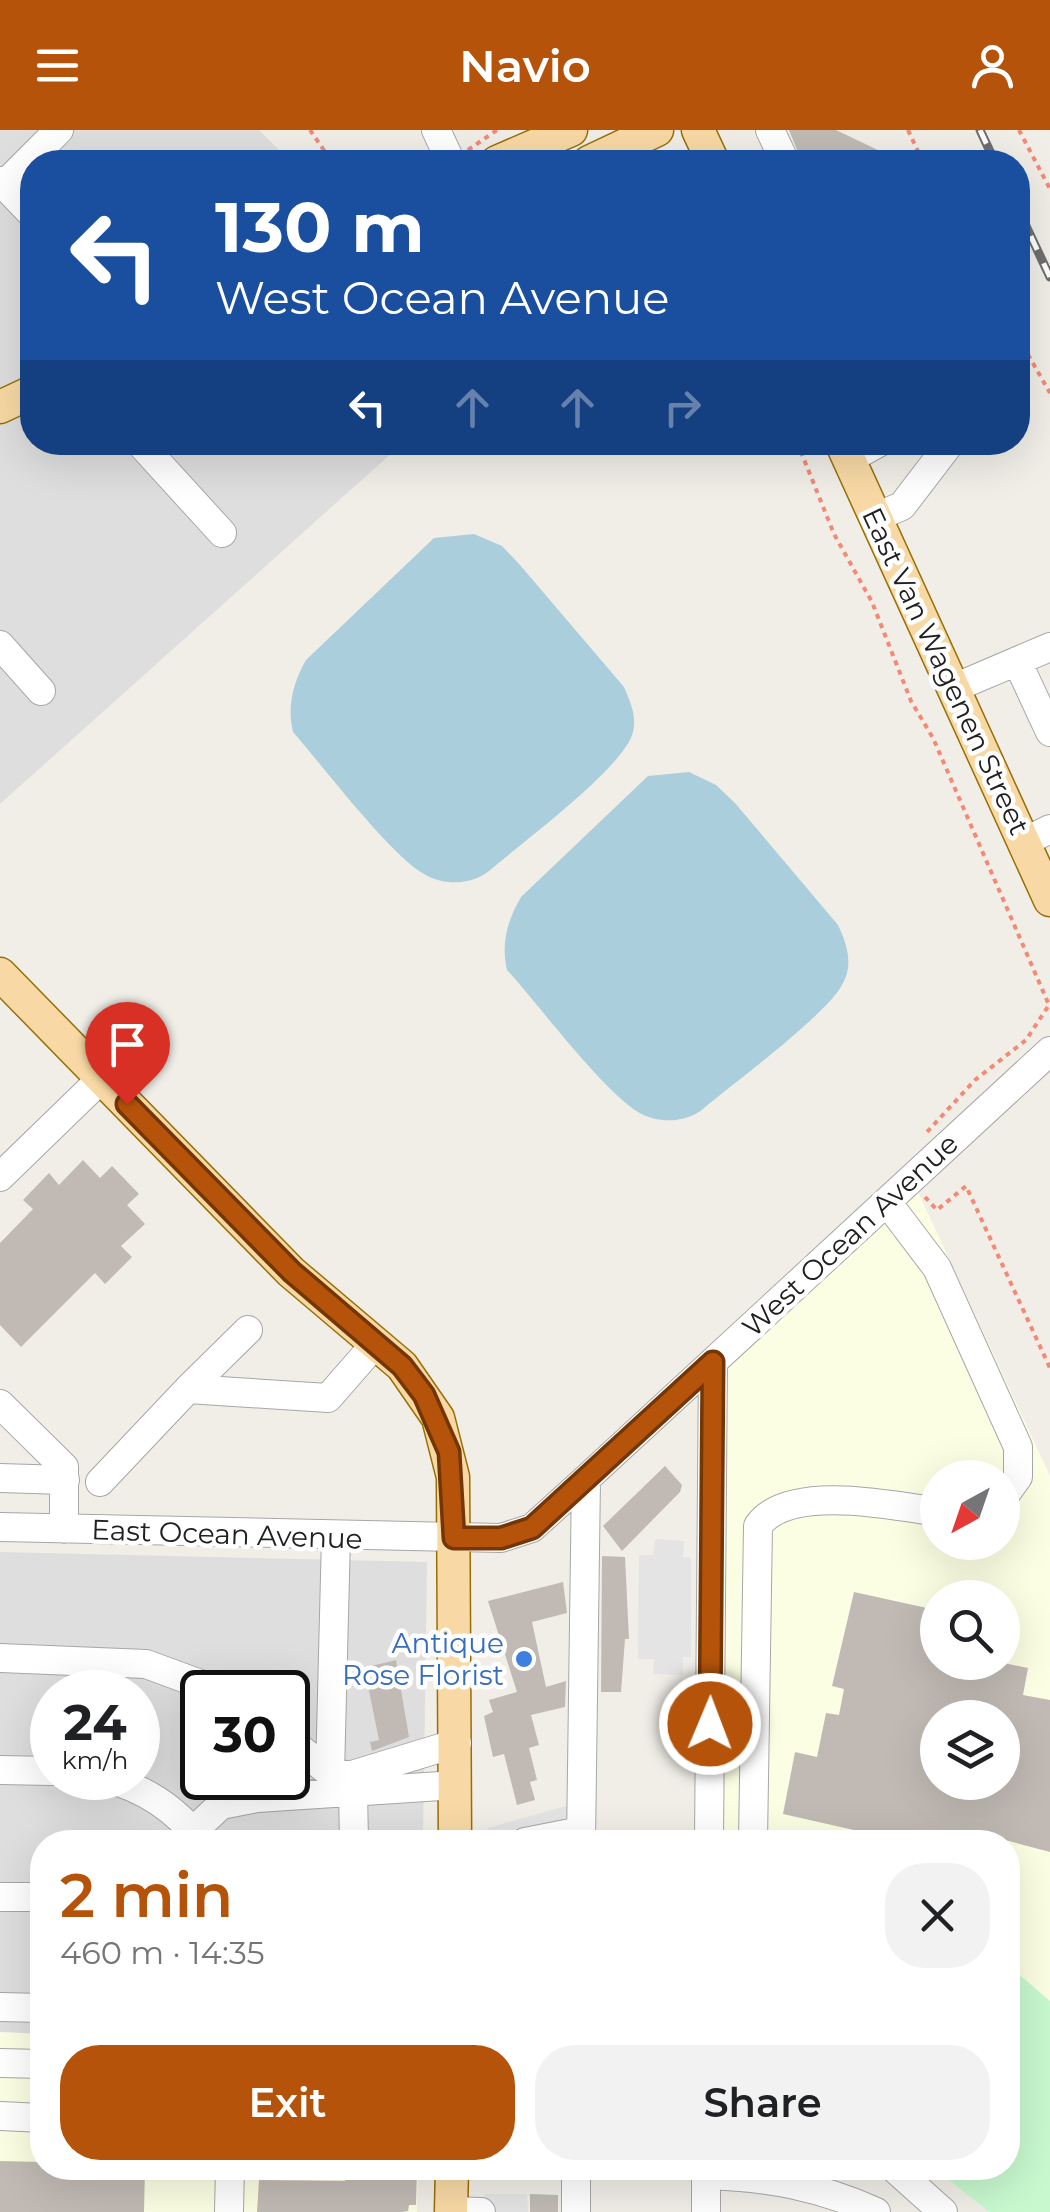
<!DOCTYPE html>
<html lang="en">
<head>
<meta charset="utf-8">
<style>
	:root { --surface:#fff; --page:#f2f2f2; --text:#202124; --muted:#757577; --accent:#b45309 }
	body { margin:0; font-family:Montserrat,sans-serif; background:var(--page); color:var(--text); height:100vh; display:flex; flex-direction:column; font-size:38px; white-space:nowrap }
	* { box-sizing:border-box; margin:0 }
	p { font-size:32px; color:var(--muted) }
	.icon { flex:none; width:55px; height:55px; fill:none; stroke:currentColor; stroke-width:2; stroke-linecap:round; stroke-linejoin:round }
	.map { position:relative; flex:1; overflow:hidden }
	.sheet { position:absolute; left:30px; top:1700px; width:990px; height:350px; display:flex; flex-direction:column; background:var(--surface); border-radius:40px; box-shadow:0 10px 40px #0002 }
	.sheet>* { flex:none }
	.banner { position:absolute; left:20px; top:20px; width:1010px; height:305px; border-radius:40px; box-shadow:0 10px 40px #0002; background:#1a4fa0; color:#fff; overflow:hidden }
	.needle { width:65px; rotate:220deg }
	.tools { position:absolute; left:920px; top:1330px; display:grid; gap:20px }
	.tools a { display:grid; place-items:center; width:100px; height:100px; border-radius:50%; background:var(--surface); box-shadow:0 10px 40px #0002; font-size:50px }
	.speed { position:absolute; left:30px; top:1540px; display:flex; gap:20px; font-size:50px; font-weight:700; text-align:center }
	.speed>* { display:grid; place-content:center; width:130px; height:130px; border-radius:50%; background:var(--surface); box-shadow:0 10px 40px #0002; line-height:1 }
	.speed small { font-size:25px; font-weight:400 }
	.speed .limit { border:5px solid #111; border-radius:15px; background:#fff; color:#111 }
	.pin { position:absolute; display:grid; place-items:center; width:85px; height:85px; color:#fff; margin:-102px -42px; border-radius:50% 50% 50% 0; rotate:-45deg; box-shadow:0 0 10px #0007 }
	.pin .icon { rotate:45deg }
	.me { position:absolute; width:110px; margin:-55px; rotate:1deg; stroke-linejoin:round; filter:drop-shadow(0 0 8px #0008) }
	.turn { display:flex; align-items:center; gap:35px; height:210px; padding:0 30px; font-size:45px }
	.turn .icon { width:130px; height:130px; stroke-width:2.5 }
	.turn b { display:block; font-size:70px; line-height:85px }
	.lanes { display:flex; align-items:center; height:95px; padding:0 30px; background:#0003; justify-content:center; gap:50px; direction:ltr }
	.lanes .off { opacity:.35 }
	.round { display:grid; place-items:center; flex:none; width:105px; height:105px; border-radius:40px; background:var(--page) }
	.head { display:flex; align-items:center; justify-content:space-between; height:170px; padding:0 30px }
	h1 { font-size:60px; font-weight:600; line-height:75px; color:var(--accent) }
	.action { display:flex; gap:20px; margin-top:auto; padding:20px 30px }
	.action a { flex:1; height:115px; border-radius:40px; background:var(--accent); color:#fff; font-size:40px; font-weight:600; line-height:115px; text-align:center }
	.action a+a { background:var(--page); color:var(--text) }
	header { display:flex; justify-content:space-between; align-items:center; height:130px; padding:0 30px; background:var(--accent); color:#fff; font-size:45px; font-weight:600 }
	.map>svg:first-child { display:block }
	.residential { fill:#dedede; fill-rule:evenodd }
	.education { fill:#fcfee3; fill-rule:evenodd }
	.park { fill:#c7f8ce }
	.parking { fill:#e4e4e4 }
	.water { fill:#aacedc }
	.building { fill:#c1bab4; fill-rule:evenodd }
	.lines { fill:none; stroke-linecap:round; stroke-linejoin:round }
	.minor-casing { stroke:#a7a7a7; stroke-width:30 }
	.major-casing { stroke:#976f06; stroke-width:35 }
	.path { stroke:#f48975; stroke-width:4; stroke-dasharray:5 5; stroke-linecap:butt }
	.minor { stroke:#fff; stroke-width:28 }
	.major { stroke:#f8d9a5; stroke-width:32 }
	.rail-casing { stroke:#6e6e6e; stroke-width:9 }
	.rail { stroke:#fff; stroke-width:5; stroke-dasharray:15; stroke-linecap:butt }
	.route-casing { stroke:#753606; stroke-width:25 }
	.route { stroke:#b45309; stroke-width:18 }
	.shop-dot { fill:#3f7fe0; stroke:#fff; stroke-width:4 }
	.labels { text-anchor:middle; stroke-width:9; stroke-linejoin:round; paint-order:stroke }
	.street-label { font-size:28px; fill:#202020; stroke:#fff }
	.shop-label { font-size:28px; fill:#366cbe; stroke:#fff; text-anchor:end }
</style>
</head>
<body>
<header><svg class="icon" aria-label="menu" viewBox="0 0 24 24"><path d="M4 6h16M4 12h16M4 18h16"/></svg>Navio<svg class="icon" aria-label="person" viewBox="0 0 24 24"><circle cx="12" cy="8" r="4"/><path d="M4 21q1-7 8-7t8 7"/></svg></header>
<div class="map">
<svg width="1050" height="2082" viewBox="0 0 1050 2082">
	<rect width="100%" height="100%" fill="#f0eee7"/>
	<path class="residential" d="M0 0H259L291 32H32V312L403 313 0 674Z
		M0 1422 427 1432 423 1712H42V1904L0 1902ZM52 1562H138V1648H52ZM202 1562H288V1648H202Z"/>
	<path class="education" d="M912 1049 1050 1346V2082H989L934 2038H1008V1712H709L713 1232ZM938 1348H1002V1412H938ZM938 1468H1002V1532H938ZM938 1588H1002V1652H938Z
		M0 1902 42 1904V2038H418L417 2082H0Z"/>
	<path class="park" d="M1008 1835 1050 1871V2082H989L934 2038H1008Z"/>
	<path class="parking" d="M655 1409 684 1411 683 1427 691 1428V1527H683V1545L653 1544 654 1529H638L639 1425H653Z
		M573 1674V1712H488V1698Z
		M484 2064H527L528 2082H485Z"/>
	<path class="water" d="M474 404 502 416 520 435 624 557C630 571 637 586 633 602 625 637 520 714 489 741 471 755 444 756 424 744 390 725 322 635 293 602 287 576 293 553 306 530L434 408Z
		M689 642 716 655 735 673 838 795C847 814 854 835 842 855 826 885 734 953 703 979 685 993 658 994 638 982 603 961 538 874 507 840 501 814 507 791 521 767L648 646Z"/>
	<path class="building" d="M789 0H836L903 32H802Z
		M83 1030 100 1048 112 1036 139 1064 127 1075 145 1094 121 1116 132 1127 105 1154 95 1143 21 1217 0 1195V1113L33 1079 23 1070 49 1043 59 1055Z
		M665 1336 682 1355 680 1362 622 1421 603 1396Z
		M602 1426 625 1427 629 1509H625L621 1562H601Z
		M563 1452 567 1483 532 1492 546 1557 566 1551 565 1577 531 1585 539 1615 529 1618 537 1650 530 1652 535 1670 517 1675 504 1624 493 1627 484 1586 493 1582 489 1570 517 1562 488 1471Z
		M854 1462 936 1480 933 1499 938 1500V1532H999L1028 1538 1023 1565 1050 1570V1722L994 1707 993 1712H907L783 1684 795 1622 817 1627 826 1583 839 1585 844 1559 832 1556ZM938 1588H1002V1652H938Z
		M396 1530 409 1607 372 1621 370 1612 379 1610 367 1551 375 1549 371 1536Z
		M0 2031 42 2032V2038H145L144 2082H0Z
		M352 2038H417L416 2075H409L408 2081 402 2082H257L259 2050 345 2051Z
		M530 2064 558 2065V2082H530Z"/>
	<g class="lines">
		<g class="minor-casing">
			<path id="minor" d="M436 0 451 32
				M770 0 785 32
				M0 51 32 84
				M4 55 59 0
				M139 312 222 403
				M849 329 880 312
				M876 387 902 376 951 312
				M0 515 41 561
				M1017 531 1050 602
				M954 558 1050 517
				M1024 712 1050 699
				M0 1047 102 948
				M887 1072 937 1138 1018 1317V1347L1002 1369
				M188 1259 248 1200
				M0 1274 64 1337V1399
				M0 1348 65 1350
				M100 1352 188 1259 328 1268 376 1213
				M0 1397 501 1408 532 1398 586 1349 1050 921
				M0 1528 146 1534 222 1562
				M288 1609 330 1643 336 1407
				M0 1640 52 1641
				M333 1644 352 1645 457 1613
				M105 1648C144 1658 177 1680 201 1712
				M353 1661 354 1712
				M193 1701 221 1675 257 1668 456 1655
				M525 1712 581 1701
				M581 1712 586 1349
				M709 1712 713 1232
				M753 1712 758 1396C787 1353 893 1375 938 1382
				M0 1767H42
				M0 1877 42 1878
				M0 1933 42 1934
				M0 1986 42 1988
				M894 2038 943 2082
				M706 2045C768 2047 819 2056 876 2082
				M451 2081 481 2082
				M229 2082 230 2038
				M576 2082V2038
				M706 2082V2038"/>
		</g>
		<g class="major-casing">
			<path id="major" d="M698 0 713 32
				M497 32 571 0
				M589 32 657 0
				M0 277 32 262
				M841 312 1050 770
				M0 844 291 1142 402 1236 438 1288 453 1347 455 1712
				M451 2082 452 2038"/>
		</g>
		<path class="path" d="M310 0 332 32
			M908 0 923 32
			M1019 0 1050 59
			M468 20 497 0
			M406 32H421
			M1018 207 1050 263
			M797 312 834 404 872 472 911 571 933 608 1049 875 1026 910 975 950 927 1002
			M925 1067 937 1080 966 1056 1050 1238"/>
		<use href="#minor" class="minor"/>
		<use href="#major" class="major"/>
		<g class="rail-casing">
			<path id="rail" d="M980 0 995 32
				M1018 79 1050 147"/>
		</g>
		<use href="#rail" class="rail"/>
	</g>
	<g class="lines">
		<g class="route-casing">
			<path id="route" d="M127 974 292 1142 402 1236 424 1265 449 1322 454 1408H501L532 1398 713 1232 710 1594"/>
		</g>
		<use href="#route" class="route"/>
	</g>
	<circle class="shop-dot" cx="524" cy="1529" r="10"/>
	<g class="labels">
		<g class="street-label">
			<text transform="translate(946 541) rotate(65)" y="10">East Van Wagenen Street</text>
			<text transform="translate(850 1105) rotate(-43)" y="10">West Ocean Avenue</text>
			<text transform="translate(227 1404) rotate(2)" y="10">East Ocean Avenue</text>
		</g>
		<g class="shop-label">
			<text x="504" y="1523">Antique<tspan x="504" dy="32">Rose Florist</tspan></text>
		</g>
	</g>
</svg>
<div class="tools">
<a><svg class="needle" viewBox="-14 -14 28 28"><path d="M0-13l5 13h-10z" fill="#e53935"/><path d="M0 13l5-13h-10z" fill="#757577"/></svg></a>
<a><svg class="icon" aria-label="search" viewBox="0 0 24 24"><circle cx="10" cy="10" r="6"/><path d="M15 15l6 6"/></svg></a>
<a><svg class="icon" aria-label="layers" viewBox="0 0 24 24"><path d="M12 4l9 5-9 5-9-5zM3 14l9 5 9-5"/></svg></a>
</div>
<div class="speed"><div>24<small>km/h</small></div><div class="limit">30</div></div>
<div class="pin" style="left:127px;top:974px;background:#d93025"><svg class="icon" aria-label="arrive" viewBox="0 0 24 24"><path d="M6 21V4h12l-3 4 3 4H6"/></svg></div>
<svg class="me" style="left:710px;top:1594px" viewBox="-20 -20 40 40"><circle r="17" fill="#b45309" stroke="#fff" stroke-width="3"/><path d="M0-11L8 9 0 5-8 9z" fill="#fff"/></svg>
<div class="banner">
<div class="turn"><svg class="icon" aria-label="left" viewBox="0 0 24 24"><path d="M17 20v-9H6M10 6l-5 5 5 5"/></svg><div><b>130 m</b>West Ocean Avenue</div></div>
<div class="lanes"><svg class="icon" aria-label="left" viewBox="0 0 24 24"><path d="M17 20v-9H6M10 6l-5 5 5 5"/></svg><svg class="icon off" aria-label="ahead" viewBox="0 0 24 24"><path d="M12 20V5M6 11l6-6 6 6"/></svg><svg class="icon off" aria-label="ahead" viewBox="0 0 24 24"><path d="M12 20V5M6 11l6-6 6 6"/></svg><svg class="icon off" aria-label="right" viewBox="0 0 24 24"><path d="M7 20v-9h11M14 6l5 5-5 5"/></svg></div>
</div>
<section class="sheet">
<div class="head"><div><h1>2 min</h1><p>460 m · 14:35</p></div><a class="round"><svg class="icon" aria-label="close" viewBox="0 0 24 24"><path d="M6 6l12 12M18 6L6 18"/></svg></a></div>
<div class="action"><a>Exit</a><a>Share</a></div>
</section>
</div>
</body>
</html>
